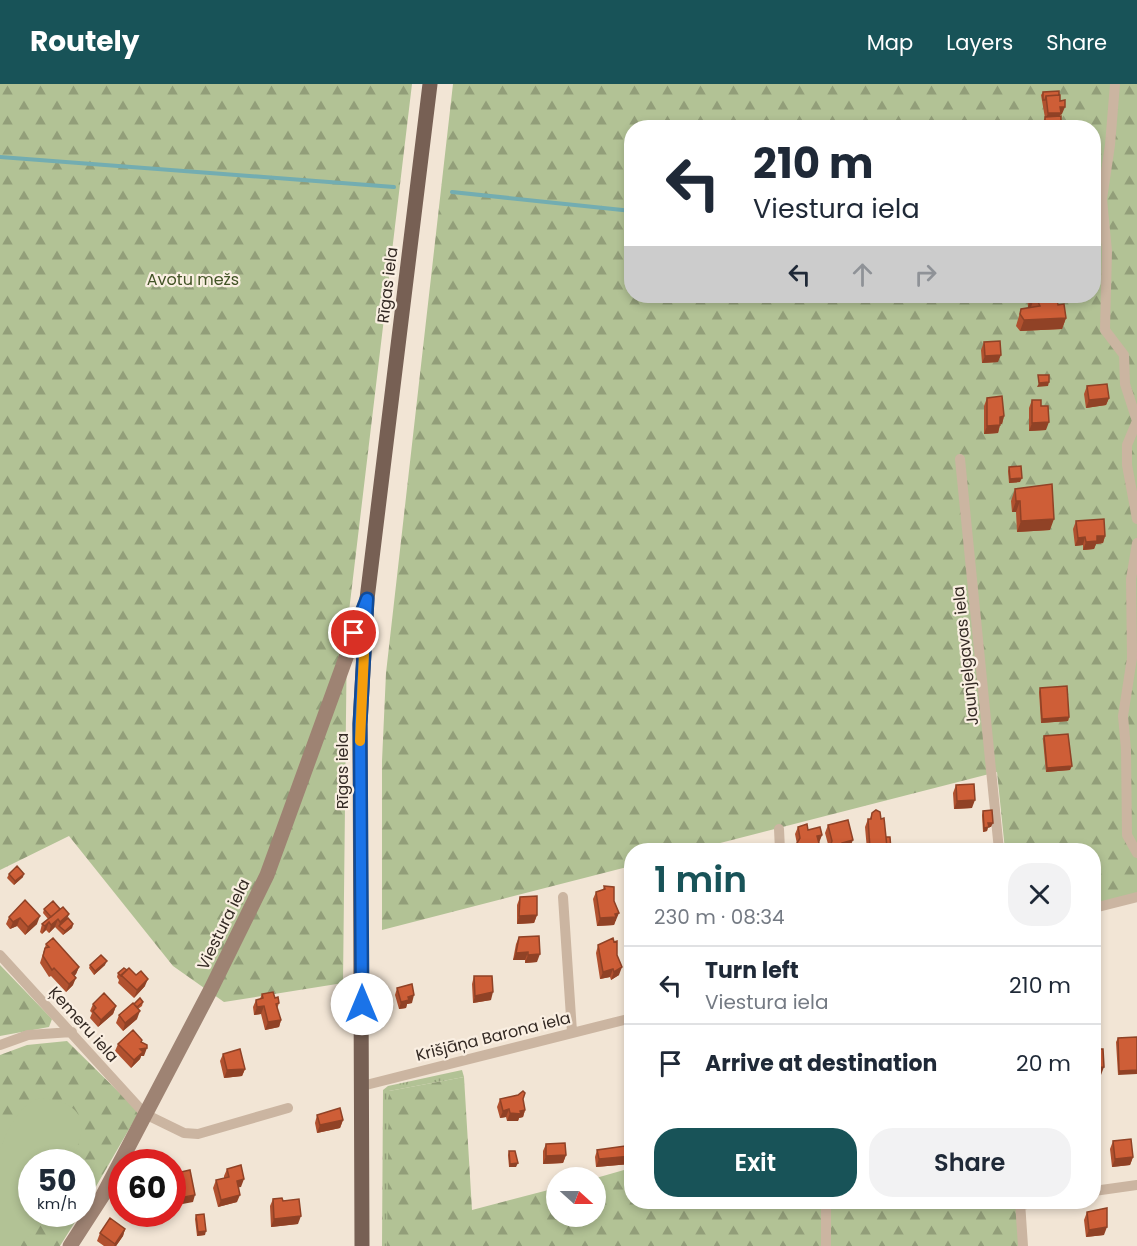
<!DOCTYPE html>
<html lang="en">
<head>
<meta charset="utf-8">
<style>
	:root { --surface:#fff; --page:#f2f2f3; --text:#1f2937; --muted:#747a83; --line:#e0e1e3; --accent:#185358 }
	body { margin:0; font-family:Poppins,sans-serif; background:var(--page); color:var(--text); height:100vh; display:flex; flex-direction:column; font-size:22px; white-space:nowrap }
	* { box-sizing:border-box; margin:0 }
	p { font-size:20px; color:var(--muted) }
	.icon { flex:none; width:33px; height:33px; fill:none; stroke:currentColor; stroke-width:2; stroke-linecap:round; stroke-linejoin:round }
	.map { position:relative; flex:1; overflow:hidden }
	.details { position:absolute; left:624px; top:759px; width:477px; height:366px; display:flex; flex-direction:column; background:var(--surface); border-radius:24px; box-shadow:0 3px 9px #0003 }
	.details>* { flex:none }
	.banner { position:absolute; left:624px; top:36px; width:477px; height:183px; border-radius:24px; box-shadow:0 3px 9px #0003; background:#fff; color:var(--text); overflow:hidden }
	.needle { width:39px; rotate:111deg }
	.tools { position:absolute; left:546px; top:1083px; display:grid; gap:12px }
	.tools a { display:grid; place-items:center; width:60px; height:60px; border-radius:50%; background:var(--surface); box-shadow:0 3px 9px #0003; font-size:30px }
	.speed { position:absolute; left:18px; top:1065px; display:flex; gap:12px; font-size:30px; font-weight:700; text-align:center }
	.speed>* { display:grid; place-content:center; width:78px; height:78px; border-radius:50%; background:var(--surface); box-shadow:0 3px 9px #0003; line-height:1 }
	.speed small { font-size:15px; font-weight:400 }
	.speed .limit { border:9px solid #d22; background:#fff; color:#111 }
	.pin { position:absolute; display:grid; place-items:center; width:51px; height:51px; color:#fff; margin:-26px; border:3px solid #fff; border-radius:50%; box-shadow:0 2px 6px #0007 }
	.me { position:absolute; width:66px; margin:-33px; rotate:0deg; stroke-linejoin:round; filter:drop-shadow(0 0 4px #0008) }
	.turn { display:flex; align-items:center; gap:21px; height:126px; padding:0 30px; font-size:27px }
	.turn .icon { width:78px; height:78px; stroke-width:2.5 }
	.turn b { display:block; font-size:42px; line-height:51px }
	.lanes { display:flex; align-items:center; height:57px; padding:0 30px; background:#0003; justify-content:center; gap:30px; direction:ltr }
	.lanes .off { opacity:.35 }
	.round { display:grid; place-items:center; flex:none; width:63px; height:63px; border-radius:24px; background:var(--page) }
	.head { display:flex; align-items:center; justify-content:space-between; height:102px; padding:0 30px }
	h1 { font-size:36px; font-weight:600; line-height:45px; color:var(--accent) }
	.cta { display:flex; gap:12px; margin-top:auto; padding:12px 30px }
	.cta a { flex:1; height:69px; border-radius:24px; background:var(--accent); color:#fff; font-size:24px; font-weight:600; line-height:69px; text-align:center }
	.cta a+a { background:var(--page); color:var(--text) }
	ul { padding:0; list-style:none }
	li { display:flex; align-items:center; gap:18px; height:78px; padding:0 30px; border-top:2px solid var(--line) }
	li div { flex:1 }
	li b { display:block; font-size:22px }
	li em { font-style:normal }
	header { display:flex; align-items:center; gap:36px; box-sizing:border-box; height:84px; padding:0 30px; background:var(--accent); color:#fff }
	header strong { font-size:28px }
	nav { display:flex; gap:33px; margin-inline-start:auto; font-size:21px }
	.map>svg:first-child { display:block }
	.grass { fill:url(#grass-tufts) }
	.forest { fill:url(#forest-firs); fill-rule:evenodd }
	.pitch { fill:#b2c295 }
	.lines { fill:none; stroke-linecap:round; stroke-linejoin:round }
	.stream { stroke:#73adb1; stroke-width:4 }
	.street { stroke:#cbb5a1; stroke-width:10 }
	.secondary { stroke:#9e8373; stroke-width:15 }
	.primary { stroke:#776054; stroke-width:15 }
	.wall { fill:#b1512f }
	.shaded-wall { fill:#904226 }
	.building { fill:#ce5e37; stroke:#904226; stroke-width:1.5 }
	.route-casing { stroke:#114b97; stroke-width:15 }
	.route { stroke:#1a73e8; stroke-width:10 }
	.slow { stroke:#f59e0b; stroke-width:10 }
	.labels { text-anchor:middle; stroke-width:4.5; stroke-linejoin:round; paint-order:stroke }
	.park-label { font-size:16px; fill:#435427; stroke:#faefe2 }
	.street-label { font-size:16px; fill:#342a24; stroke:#faefe2 }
</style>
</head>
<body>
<header>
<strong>Routely</strong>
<nav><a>Map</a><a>Layers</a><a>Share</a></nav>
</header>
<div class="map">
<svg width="1137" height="1162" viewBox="0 0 1137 1162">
	<defs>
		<pattern id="grass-tufts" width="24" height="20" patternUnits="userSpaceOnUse" patternTransform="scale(1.5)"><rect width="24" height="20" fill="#b2c295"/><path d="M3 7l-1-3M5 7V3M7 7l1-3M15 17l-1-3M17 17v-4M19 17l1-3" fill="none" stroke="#929e79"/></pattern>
		<pattern id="forest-firs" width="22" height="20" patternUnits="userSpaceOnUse" patternTransform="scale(1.5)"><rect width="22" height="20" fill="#b2c295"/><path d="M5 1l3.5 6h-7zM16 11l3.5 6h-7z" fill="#929e79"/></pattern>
	</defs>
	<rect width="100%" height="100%" fill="#f2e5d5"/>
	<path class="grass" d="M462 986 464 993 389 1007V1144L387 1162H382L383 1006 388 1002Z"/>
	<path class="forest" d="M0 0H412L347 544 343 899 224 918 173 882 69 752 0 786Z
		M453 0H1137V812L1094 821V766H1005L997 688 693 766H632L631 782 382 846V677L386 589ZM632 44H1094V212H632Z
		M0 881 52 935 49 943 0 952Z
		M67 957 139 1028 83 1125 82 1078H32V1130H80L60 1162H0V971L27 961Z
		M464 993 472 1126 556 1104V1132H596V1094L631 1084 632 1118H1020L1023 1162H387L389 1007Z"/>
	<path class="pitch" d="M42 1014C88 1019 89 1044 70 1078H32V1130H44C34 1149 25 1162 0 1161 0 1139 0 1084 0 1066 6 1047 21 1017 42 1014Z"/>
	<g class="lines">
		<path class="stream" d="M0 73 394 103
			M452 108 632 127"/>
		<path class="street" d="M1115 0 1110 61 1102 115 1107 167 1105 246 1124 271 1125 300 1137 337 1127 361V381L1137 435
			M960 375 999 766
			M1137 459 1131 495 1132 574 1123 632 1126 665 1127 751 1137 769
			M779 745 780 766
			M563 813 572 948
			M1094 824 1137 813
			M0 871 145 1030 184 1049 198 1050 288 1024
			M0 961 28 951 72 948
			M362 1002 632 934
			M1094 1107 1137 1101
			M826 1118V1162
			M1020 1118 1023 1162
			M1020 1122 1033 1118"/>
		<path class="secondary" d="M70 1162 103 1111 210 907 267 791 365 521"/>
		<path class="primary" d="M362 1162 360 640 367 515 430 0"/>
	</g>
	<path class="wall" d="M1043 8 1062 30 1060 31 1059 33 1061 41 1060 44H1044L1043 37 1045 34 1041 11Z
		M1027 212H1059L1058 215V221L1066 234 1062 245 1020 247 1016 242 1021 225 1031 223H1028Z
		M984 258 998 278 982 279 981 266Z
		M1087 302 1109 314 1106 321 1086 324 1084 310Z
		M987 314 1004 332 1002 340H1000L998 349 984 350V322Z
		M1032 316 1041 322 1046 346 1029 347V324Z
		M1009 383 1020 398 1009 399 1008 387Z
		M1015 405 1050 446 1017 448 1016 428H1012L1011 417Z
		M1076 437 1105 452 1103 459 1096 460 1094 465 1083 466V461L1075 462 1073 445Z
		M1040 604 1069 633 1068 637 1041 639 1039 608Z
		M1044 652 1070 686 1046 688 1043 656Z
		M956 701 972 724 954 725 953 709Z
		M983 727 991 743H988L987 747 983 748 982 731Z
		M872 729 881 735 886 753 891 766H867L865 743 868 735H870Z
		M828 741 850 763 842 766H828L829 764 825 749Z
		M798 743 822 751 818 759V766H794L797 760 795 750Z
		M9 790 23 793 14 801 7 794Z
		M604 802 614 817 616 837H615L614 841 597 842 593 815 596 808 603 806Z
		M520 813 537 831 534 839 517 840V821Z
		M25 816 37 840 25 851 17 842 10 845 6 840 9 833Z
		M44 825 68 834 73 840 72 844 63 851 55 843 49 849 46 846 42 850 40 848 42 840 48 835 43 829Z
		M519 853 537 878 525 879V876H513L516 860Z
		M46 860 79 883 76 890 74 892 73 901 66 908 51 892 49 893 40 879Z
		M598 861 617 871 619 891 611 896 610 893 600 895 596 869Z
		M90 881H105L94 891 89 884Z
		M127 886 136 891 145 902 134 914 118 899 119 896 117 893 118 889Z
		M474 892 491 916 473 919 472 900Z
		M397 904 412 919 407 920 406 924 399 925 395 911Z
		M262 910 275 914 279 919 277 925 281 936 279 943 265 946 261 930 254 931 253 923 256 916 260 915Z
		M143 918 142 922 138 925 137 935 123 947 116 939 119 931 134 920Z
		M93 920 116 922 113 930 98 943 90 934 92 929 90 927Z
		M1137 953 1118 991 1116 958 1118 954Z
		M142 956V958L144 972H141L140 975 131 984 115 967 118 960Z
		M223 970 245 985 242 992 224 994 220 977Z
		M518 1011 523 1015 525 1026 523 1033 519 1034 518 1037H507L506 1033 500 1034 497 1023 500 1015Z
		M317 1031 343 1036 340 1044 317 1049 315 1039Z
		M1113 1057 1133 1073 1130 1081 1112 1083 1110 1065Z
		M546 1060 566 1071 563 1079 543 1080V1067Z
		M632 1061V1077L630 1080 596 1083 595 1073 597 1066Z
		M509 1067 516 1083H509L508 1071Z
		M227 1085 241 1103H238L237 1118 218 1123 213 1104 216 1096 224 1094V1092Z
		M273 1115 283 1117 298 1140 271 1143 270 1122Z
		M1087 1128 1104 1151 1086 1153 1084 1136Z
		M196 1131 205 1151 197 1152 195 1135Z
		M125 1145 123 1152 116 1162H104L97 1157 100 1149Z"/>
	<path class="shaded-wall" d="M1060 23H1065L1062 30 1060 31 1058 36 1045 37 1048 29Z
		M1061 41 1060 44H1045V42Z
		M1032 212H1035L1031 223H1028Z
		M1066 234 1062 245 1020 247 1024 236Z
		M1001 271 998 278 982 279 985 272Z
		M1049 298 1048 302 1037 303 1039 299Z
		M1109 314 1106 321 1086 324 1089 316Z
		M1004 332 1002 340H997L1000 333Z
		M1049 338 1046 346 1029 347 1032 339Z
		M1000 341 998 349 984 350 987 342Z
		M1022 394 1020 398 1009 399 1010 395Z
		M1016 417H1020L1016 428H1012Z
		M1054 435 1050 446 1017 448 1021 437Z
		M1097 452H1105L1103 459 1096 460 1094 465 1083 466 1086 458Z
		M1085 453 1083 461 1075 462 1078 454Z
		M1069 633 1068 637 1041 639 1042 635Z
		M1072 682 1070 686 1046 688 1047 684Z
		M975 716 972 724 954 725 957 717Z
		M988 739H993L991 743H988L987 747 983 748 984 744Z
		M822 751 819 759 814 760 817 752Z
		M853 756 850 763 842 766H829L830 763 842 759Z
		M24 790 23 793 14 801 15 797Z
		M619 829 614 841 597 842 600 834Z
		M69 830 66 838 59 842 60 838Z
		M537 831 534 839 517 840 519 832Z
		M40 832 37 840 25 851 28 843Z
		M20 834 17 842 10 845 13 838Z
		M58 835 55 843 49 849 51 841Z
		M49 838 46 846 42 850 45 842Z
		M73 840 72 844 63 851 65 847Z
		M528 868 525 876H513L516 869Z
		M540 870 537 878 525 879 528 871Z
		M107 877 105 881 94 891 95 887Z
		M79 883 76 890 69 897 72 889Z
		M622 883 619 891 611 896 614 888Z
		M613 885 610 893 600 895 603 888Z
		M1099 892 1097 899 1094 900V893Z
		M76 894 73 901 66 908 69 900Z
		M148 895 145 902 134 914 137 906Z
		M493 908 491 916 473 919 475 912Z
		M414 911 412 919 407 920 406 924 399 925 401 918 408 913Z
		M116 922 113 930 98 943 101 936Z
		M264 922 261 930 254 931 257 923Z
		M140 927 137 935 123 947 125 939Z
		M281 936 279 943 265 946 268 938Z
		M147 964 144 972H141L140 975 131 984 134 976 140 965Z
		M1104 983 1101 991 1094 992V984Z
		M245 985 242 992 224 994 227 986Z
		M1137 986V990L1118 991 1119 987Z
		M509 1025 506 1033 500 1034 503 1027Z
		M525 1026 523 1033 519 1034 518 1037H507L510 1029Z
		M343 1036 340 1044 317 1049 320 1041Z
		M566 1071 563 1079 543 1080 546 1072Z
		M632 1072 630 1080 596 1083 599 1075Z
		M1133 1073 1130 1081 1112 1083 1115 1075Z
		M518 1079 516 1083H509L510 1080Z
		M244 1095 241 1103 234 1104 237 1097Z
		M195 1111 193 1118 172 1122 174 1115Z
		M240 1111 237 1118 218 1123 221 1116Z
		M301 1132 298 1140 271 1143 274 1135Z
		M1107 1143 1104 1151 1086 1153 1089 1146Z
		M125 1145 123 1152 116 1162H114Z
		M206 1147 205 1151 197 1152 198 1148Z"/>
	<path class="building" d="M1059 7V11L1046 12 1045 16H1043V8Z
		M1060 11V17L1065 16V23H1060L1061 29H1048L1046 12Z
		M1061 32V41L1045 42V33Z
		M1035 212H1057L1058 221 1064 220 1066 234 1024 236 1020 230 1021 225 1040 222Z
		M1000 257 1001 271 985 272 984 258Z
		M1038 291H1049V298L1039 299Z
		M1107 300 1109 314 1089 316 1087 302Z
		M1002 312 1004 332 1000 333V341L987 342V314Z
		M1032 316H1041V322H1048L1049 338 1032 339Z
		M1021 382 1022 394 1010 395 1009 383Z
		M1052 400 1054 435 1021 437 1020 417H1016L1015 405Z
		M1104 435 1105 452H1097V457L1086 458 1085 453 1078 454 1076 437Z
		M1067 602 1069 633 1042 635 1040 604Z
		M1068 650 1072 682 1047 684 1044 652Z
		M974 700 975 716 957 717 956 701Z
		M876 726 880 728 881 735 884 734 887 763 879 766H875V764H870L868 735H871L872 729Z
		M992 726 993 739H988L989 743 984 744 983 727Z
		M848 736 853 756 842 759 843 763H830L832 757 828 741Z
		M807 740 808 746 820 743 822 751 817 752 820 763 816 764 817 766H802L797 759 800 754 798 743Z
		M886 753H890L891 766H885L887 763Z
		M17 782 24 790 15 797 9 790Z
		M604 802 614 803V817L619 829 615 830 616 833 600 834 596 808 605 805Z
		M537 812V831L519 832 520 813Z
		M25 816 40 832 28 843 20 834 13 838 9 833Z
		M53 817 60 825 51 833 44 825Z
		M63 823 69 830 60 838 58 835 51 841 49 838 45 842 42 840Z
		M68 834 73 840 65 847 59 842Z
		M539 852 540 870 528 871V868L516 869 519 853Z
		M53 854 79 883 72 889 76 894 69 900 54 884 52 886 43 872 45 864 49 863 46 860Z
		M613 854 614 858 617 857V871L622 883 614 888 613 885 603 888 598 861Z
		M101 871 107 877 95 887 90 881Z
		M1095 875 1099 892 1094 893V876Z
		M124 884 127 886 121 892 118 889Z
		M129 884 136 891 141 887 148 895 137 906 121 891Z
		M474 892H492L493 908 475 912Z
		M412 900 414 911 408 913 409 916 401 918 397 904Z
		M273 908 275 914 278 913 279 919 276 920 281 936 268 938 264 922 257 923 256 916 263 914 262 910Z
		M104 909 116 922 101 936 93 927 96 924 93 920Z
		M140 914 143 918 137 923 134 920Z
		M133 919 140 927 125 939 119 931Z
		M133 946 142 956 141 958 147 961V964L140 965 143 968 134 976 118 960Z
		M1137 953V986L1119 987 1118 954Z
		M1094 957H1096L1097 965H1103L1104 983 1094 984Z
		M240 965 245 985 227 986 223 970Z
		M523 1007 525 1009 523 1015 525 1026 520 1027 521 1030 510 1029 509 1025 503 1027 500 1015 518 1011Z
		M340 1024 343 1036 320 1041 317 1031Z
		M1131 1055 1133 1073 1115 1075 1113 1057Z
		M565 1059 566 1071 546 1072V1060Z
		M632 1061V1072L599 1075 597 1066Z
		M509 1067H515L518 1079 510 1080Z
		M241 1081 244 1095 237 1097 240 1111 221 1116 216 1096 229 1093 227 1085Z
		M190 1086 195 1111 174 1115 172 1106V1090Z
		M282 1114 283 1117 299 1115 301 1132 274 1135 273 1115Z
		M1107 1124V1143L1089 1146 1087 1128Z
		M204 1130 206 1147 198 1148 196 1131Z
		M110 1134 125 1145 115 1160 100 1149Z"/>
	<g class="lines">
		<g class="route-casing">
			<path id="route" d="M354 549 367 515 360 640 362 920"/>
		</g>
		<use href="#route" class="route"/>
		<path class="slow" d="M360 657 364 569"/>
	</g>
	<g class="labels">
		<g class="park-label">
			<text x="193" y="201">Avotu mežs</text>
		</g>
		<g class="street-label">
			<text transform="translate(387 201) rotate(-83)" y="6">Rīgas iela</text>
			<text transform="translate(965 572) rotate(-96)" y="6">Jaunjelgavas iela</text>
			<text transform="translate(342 687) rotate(-90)" y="6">Rīgas iela</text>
			<text transform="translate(223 840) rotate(-64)" y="6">Viestura iela</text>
			<text transform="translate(84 940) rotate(48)" y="6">Ķemeru iela</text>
			<text transform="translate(493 952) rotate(-14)" y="6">Krišjāņa Barona iela</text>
		</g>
	</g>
</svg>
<div class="tools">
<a><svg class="needle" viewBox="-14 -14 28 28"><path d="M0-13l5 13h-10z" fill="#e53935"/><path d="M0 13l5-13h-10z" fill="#747a83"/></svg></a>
</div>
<div class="speed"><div>50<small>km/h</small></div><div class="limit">60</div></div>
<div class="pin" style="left:354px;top:549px;background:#d93025"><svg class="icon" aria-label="arrive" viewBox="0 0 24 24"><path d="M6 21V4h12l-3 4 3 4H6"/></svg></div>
<svg class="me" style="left:362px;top:920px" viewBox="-20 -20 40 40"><circle r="19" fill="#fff"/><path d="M0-13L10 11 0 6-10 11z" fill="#1a73e8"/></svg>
<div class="banner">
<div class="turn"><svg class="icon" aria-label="left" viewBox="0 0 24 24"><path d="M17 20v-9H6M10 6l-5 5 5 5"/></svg><div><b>210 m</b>Viestura iela</div></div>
<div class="lanes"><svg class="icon" aria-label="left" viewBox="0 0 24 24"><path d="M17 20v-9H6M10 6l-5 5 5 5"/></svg><svg class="icon off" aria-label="ahead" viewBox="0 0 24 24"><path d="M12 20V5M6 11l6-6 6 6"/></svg><svg class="icon off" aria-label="right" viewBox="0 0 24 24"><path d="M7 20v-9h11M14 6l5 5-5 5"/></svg></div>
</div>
<section class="details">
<div class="head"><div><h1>1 min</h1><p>230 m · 08:34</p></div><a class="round"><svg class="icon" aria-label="close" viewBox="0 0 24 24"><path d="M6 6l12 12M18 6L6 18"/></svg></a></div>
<ul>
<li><svg class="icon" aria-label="left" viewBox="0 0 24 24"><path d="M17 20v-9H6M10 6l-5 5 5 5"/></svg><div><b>Turn left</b><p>Viestura iela</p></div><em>210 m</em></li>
<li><svg class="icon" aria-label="arrive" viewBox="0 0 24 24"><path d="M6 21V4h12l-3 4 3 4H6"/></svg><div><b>Arrive at destination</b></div><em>20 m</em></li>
</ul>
<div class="cta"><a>Exit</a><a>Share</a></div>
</section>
</div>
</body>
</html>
